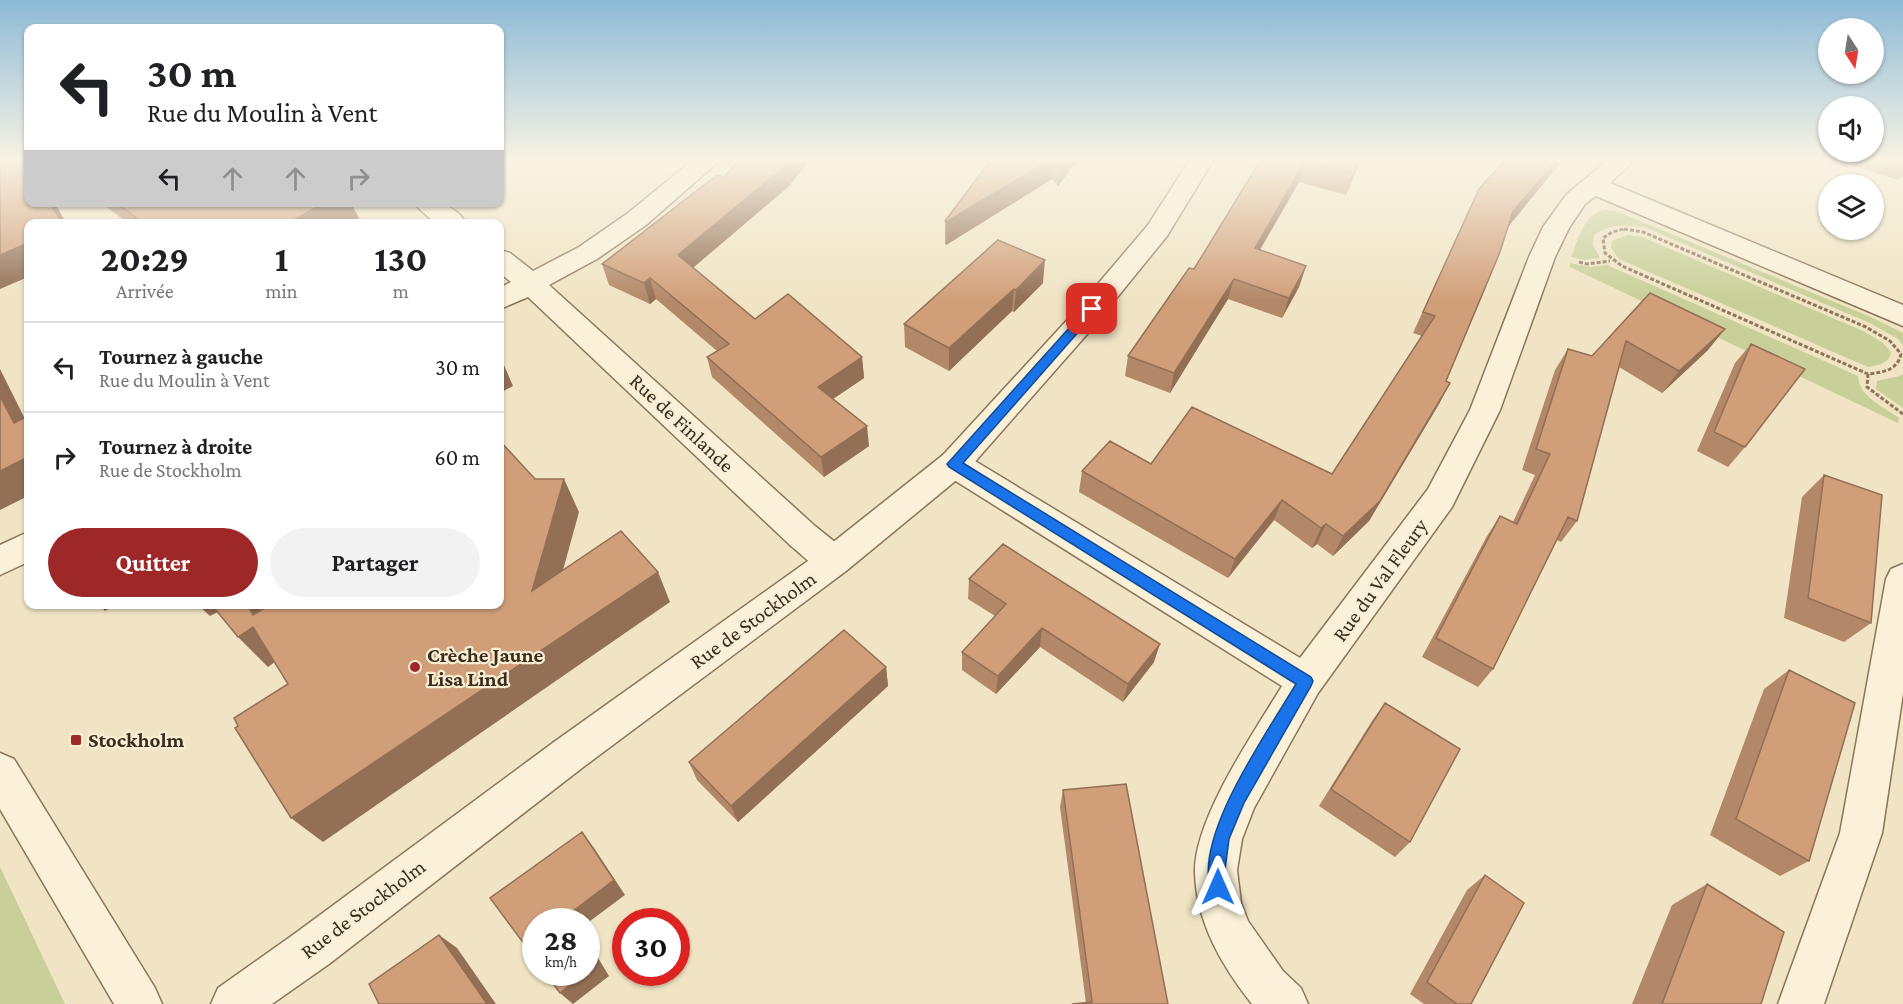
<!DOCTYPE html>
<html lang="fr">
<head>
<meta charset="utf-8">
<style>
	:root { --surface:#fff; --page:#f2f2f2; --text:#202124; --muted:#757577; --line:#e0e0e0; --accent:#9e2827 }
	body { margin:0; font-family:"Crimson Pro",serif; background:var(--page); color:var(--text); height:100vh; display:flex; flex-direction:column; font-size:22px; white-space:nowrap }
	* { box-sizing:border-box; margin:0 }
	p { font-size:20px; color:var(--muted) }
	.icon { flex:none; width:33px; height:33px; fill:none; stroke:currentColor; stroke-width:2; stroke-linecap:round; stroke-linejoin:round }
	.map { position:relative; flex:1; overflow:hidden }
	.side { position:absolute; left:24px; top:219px; width:480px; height:390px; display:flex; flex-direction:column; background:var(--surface); border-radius:12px; box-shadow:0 2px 4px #0004 }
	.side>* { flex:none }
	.banner { position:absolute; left:24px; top:24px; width:480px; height:183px; border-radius:12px; box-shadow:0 2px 4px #0004; background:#fff; color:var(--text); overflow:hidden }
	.needle { width:39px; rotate:168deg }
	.buttons { position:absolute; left:1818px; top:18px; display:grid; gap:12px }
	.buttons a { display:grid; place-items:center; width:66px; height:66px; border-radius:50%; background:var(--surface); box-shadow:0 2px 4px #0004; font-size:30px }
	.speed { position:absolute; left:522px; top:908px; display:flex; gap:12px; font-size:30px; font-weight:700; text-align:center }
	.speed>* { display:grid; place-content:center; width:78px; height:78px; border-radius:50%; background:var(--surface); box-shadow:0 2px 4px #0004; line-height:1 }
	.speed small { font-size:15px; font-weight:400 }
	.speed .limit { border:9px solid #d22; background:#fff; color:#111 }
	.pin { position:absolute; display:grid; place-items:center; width:51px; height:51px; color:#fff; margin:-26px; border-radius:12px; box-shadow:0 3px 9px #0006 }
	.me { position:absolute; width:66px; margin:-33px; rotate:0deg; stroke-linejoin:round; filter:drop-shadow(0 0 4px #0008) }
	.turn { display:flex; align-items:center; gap:21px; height:126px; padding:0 24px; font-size:27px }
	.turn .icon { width:78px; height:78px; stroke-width:2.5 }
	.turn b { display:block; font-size:42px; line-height:51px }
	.lanes { display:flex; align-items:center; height:57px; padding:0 24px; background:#0003; justify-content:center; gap:30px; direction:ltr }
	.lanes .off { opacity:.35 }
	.eta { display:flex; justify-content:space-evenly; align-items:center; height:102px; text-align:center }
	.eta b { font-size:36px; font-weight:700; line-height:42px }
	.button { display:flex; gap:12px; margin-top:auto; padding:12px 24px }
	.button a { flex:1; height:69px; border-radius:36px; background:var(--accent); color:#fff; font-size:24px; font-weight:700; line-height:69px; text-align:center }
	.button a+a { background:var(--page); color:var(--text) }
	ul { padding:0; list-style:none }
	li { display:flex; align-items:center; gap:18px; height:90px; padding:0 24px; border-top:2px solid var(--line) }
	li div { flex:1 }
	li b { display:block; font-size:22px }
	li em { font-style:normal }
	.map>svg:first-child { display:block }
	.green { fill:#c8cf98 }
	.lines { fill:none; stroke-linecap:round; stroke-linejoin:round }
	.minor-casing { stroke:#8c755a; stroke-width:3 }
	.tertiary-casing { stroke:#8c755a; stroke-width:3 }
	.path { stroke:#8c755a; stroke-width:3; stroke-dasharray:4 2; stroke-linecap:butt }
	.minor { fill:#faf1d8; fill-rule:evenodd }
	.tertiary { fill:#faf1d8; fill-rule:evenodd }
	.wall { fill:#b38868 }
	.shaded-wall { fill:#926f55 }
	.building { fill:#d09e79; stroke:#926f55; stroke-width:1.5 }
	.route { fill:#1a73e8; stroke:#114b97; stroke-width:1.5 }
	.poi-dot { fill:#9e2827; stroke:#f7eed4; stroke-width:2 }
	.labels { text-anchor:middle; stroke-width:4.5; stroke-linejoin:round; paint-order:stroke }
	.street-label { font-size:21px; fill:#3b2d1e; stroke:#f7eed4 }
	.poi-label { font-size:21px; font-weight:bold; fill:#3b2d1e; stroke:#f7eed4; text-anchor:start }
</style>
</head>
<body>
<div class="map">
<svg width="1903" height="1004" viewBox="0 0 1903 1004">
	<rect width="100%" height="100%" fill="#f0e4c4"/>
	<path class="green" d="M1605 210 1616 211 1873 318 1903 333V345L1898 339 1870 323 1644 227C1625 225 1611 223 1594 235L1593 245 1600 258 1584 260 1571 257C1578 240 1584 213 1605 210Z
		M1628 235 1642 237 1863 331 1883 343 1891 352C1889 364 1878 365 1868 367L1619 259 1611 248 1612 241Z
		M1570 263 1590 267 1607 265 1858 376C1859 397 1883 406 1899 418L1898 423 1570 267Z
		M1903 374V408L1876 389 1877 381 1900 376Z
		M0 867 65 1004H0Z"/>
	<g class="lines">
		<g class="minor-casing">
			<path id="minor" d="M692 161H719L646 225 597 259 549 285 815 526 846 551 851 561 846 571C822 579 809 560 791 546L528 297 500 309V288L511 282 500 273V250L510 253 533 271 579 247 628 213Z
				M1607 161H1634L1610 183 1903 305V326L1596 196 1585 204 1569 228 1555 257 1500 410 1452 507 1318 693 1254 808 1242 839 1237 870 1241 903 1248 921 1283 971 1301 988 1308 1004H1252C1222 966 1196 922 1195 872 1194 819 1254 732 1282 686L943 473 938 464 943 455 954 452 965 455 1300 658 1428 489 1470 410 1529 257 1543 227 1567 194Z
				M412 202C435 202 452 201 467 224H436Z
				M28 532V562L0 575V545Z
				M1903 564V693L1882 833 1824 1004H1778L1840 833 1886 579 1891 569Z"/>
		</g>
		<g class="tertiary-casing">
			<path id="tertiary" d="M1189 161H1213L1167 236 1089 332 965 473 846 571 582 768 329 964 272 1004H211L218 988 297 932 554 742 822 551 943 455 1069 318 1148 225Z
				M0 753 14 759 155 988 162 1004H114L0 809Z"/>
		</g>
		<path class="path" d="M1624 229 1643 232 1866 327 1890 341 1901 354C1897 371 1883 372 1868 374L1622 266 1605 253 1603 238 1612 232Z
			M1579 262 1587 264 1610 261
			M1868 374 1867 387 1903 414"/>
		<use href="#minor" class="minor"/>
		<use href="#tertiary" class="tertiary"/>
	</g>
	<path class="wall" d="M990 161H1082L1073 166 1058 186 1052 179 946 245 945 244V221Z
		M1260 161H1360L1346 195 1299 182 1260 250 1306 266 1299 287 1282 318 1228 299 1170 393 1125 376 1128 356 1194 269Z
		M1504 161H1562L1509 225 1446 381 1439 404 1369 521 1333 556 1317 544 1312 548 1274 520 1228 578 1079 492 1082 471 1151 464 1332 474 1422 336 1413 333 1479 189Z
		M1839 161H1903V176L1898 180Z
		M724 177 788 187 693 268 755 319 862 357 864 378 833 399 869 446 824 477 712 377 707 357 717 351 656 299 650 304 609 285 602 264Z
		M100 202H350L359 218 349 224H129Z
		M998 240 1043 283 1014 312 1012 311 949 371 905 347 904 324Z
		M1650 293 1708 350 1662 393 1619 367 1577 521 1561 542 1557 540 1493 669 1478 687 1422 657 1487 536 1500 516 1513 522 1535 475 1522 470 1555 370 1568 349 1592 356Z
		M1751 344 1745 447 1728 467 1697 451 1735 363Z
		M1824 475 1871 623 1844 642 1784 618 1802 497Z
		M969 579 1154 662 1123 702 1040 647 996 694 962 670V652L995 616 968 599Z
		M886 667 888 686 738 822 697 780 689 762Z
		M1789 670 1809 861 1780 876 1710 835 1764 689Z
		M1385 703 1410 842 1395 857 1319 806 1372 721Z
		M1063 790 1168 1004 1086 1003 1060 807Z
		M1485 875 1471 1004H1424L1410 994 1467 890Z
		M1707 884 1761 1004H1632L1672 905Z"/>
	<path class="shaded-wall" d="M23 161H26L28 164V170Z
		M790 161H810L788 187 683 276 678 255Z
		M1048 161H1054L1052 179 946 245V222Z
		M1062 161H1082L1073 166 1058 186 1060 163Z
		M1305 161 1299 182 1249 268 1255 248Z
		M1359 161H1360L1346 195 1353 174Z
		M1556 161H1562L1503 233 1513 211Z
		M49 202H54L67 224H63Z
		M325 202H350L359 218 349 224H287Z
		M28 243V277L0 289V255Z
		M1045 260 1043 283 1014 312 1016 290Z
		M1306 266 1299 287 1282 318 1289 298Z
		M650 278 656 299 650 304 644 283Z
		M1234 279 1228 299 1170 393 1174 373Z
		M1014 289 1012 311 949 371V348Z
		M1725 329 1708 350 1662 393 1679 371Z
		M500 356 513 386 500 393Z
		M862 357 864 378 821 407 818 387Z
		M0 369 28 425 14 423 0 396Z
		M1450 383 1439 404 1369 521 1333 556 1343 536Z
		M867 426 869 446 824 477 821 457Z
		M28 457V496L0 510V471Z
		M564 479 579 512 549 621 532 591Z
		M1282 500 1274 520 1228 578 1235 559Z
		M1326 524 1317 544 1312 548 1321 528Z
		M658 572 670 602 323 842 291 818Z
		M98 604H117L105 611Z
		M197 604H216L222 610 210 616Z
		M247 604H257L283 645 253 615Z
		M253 627 283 656 268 667 238 637Z
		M1042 628 1040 647 996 694 998 676Z
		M1160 644 1154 662 1123 702 1128 684Z
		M886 667 888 686 738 822 731 806Z
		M582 832 594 848 625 895 586 924V921H572L568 915Z
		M439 935 457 948 496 1004H487Z
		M586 938 609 976 573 1004 560 993 586 946Z"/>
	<path class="building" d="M0 161H23L28 170V202H49L63 224H28V243L0 255Z
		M738 161H790L785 166 678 255 755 319 788 294 862 357 818 387 867 426 821 457 707 357 729 344 650 278 644 283 602 264 717 175 724 177Z
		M990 161H1048L946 222 945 221Z
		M1260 161H1359L1353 174 1305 161 1255 248 1306 266 1289 298 1234 279 1174 373 1128 356 1189 268 1194 269Z
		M1504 161H1556L1513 211 1500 252 1446 381 1450 383 1380 501 1343 536 1326 524 1321 528 1282 500 1235 559 1082 471 1110 441 1151 464 1192 407 1332 474 1435 316 1423 312 1479 189Z
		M116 202H325L287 224H192L187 220 181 224H144Z
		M998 240 1045 260 1016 290 1014 289 949 348 904 324Z
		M1650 293 1725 329 1679 371 1626 341 1577 521 1568 517 1493 669 1436 638 1500 516 1517 524 1550 454 1536 449 1568 349 1592 356Z
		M1751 344 1805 369 1745 447 1714 432Z
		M0 396 14 423 28 416V457L0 471Z
		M500 441 535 479H564L532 591 621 531 658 572 291 818 235 728 238 726 234 718 288 684 253 627 238 637 211 604H247L253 615 271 604H500Z
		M1824 475 1882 495 1871 623 1808 598Z
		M1003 544 1160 644 1128 684 1042 628 998 676 962 652 1006 604 969 579Z
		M844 630 886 667 731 806 689 762Z
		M1789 670 1855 703 1809 861 1736 819Z
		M1385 703 1460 749 1410 842 1331 789Z
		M1126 784 1168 1004H1072L1092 1002 1063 790Z
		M582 832 614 880 568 915 572 921H536V960L490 898Z
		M1485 875 1524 903 1471 1004H1457L1427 982Z
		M1707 884 1784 932 1761 1004H1662Z
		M439 935 487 1004H379L369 984Z
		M586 946 597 964 560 993 544 972H586Z"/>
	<linearGradient id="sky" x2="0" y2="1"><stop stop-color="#8dbad6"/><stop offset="0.53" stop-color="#f8f3e4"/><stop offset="1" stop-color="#f8f3e4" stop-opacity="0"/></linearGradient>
	<rect width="1903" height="301" fill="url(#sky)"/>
	<path class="route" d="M1092 306 1096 307V312L963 463 1311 677 1313 681 1311 686 1244 803 1229 839 1225 870 1227 887 1224 893 1218 895 1212 893C1190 840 1269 730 1296 684L949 467 947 464 1088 307Z"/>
	<g class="poi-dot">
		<circle cx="415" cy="667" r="6"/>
		<rect x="70" y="734" width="12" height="12" rx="3"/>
	</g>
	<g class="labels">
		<g class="street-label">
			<text transform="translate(682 423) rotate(43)" y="7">Rue de Finlande</text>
			<text transform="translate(1380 580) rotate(-54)" y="7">Rue du Val Fleury</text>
			<text transform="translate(753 620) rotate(-36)" y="7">Rue de Stockholm</text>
			<text transform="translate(363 909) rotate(-37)" y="7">Rue de Stockholm</text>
		</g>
		<g class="poi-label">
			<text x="427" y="662">Crèche Jaune<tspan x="427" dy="24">Lisa Lind</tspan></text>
			<text x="88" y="747">Stockholm</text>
		</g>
	</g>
</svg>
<div class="buttons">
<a><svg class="needle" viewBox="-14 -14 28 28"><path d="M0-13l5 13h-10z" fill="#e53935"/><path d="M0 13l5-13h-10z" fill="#757577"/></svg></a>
<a><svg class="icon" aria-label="sound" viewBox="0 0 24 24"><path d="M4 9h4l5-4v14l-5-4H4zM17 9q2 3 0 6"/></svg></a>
<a><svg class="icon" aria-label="layers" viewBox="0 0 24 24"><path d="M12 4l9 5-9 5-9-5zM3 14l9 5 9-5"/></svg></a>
</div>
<div class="speed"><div>28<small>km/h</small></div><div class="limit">30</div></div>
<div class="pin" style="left:1092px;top:309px;background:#d93025"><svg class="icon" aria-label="arrive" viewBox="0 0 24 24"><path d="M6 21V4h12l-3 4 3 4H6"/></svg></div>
<svg class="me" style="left:1218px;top:887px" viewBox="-20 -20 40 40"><path d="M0-17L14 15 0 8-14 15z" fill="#1a73e8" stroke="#fff" stroke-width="4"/></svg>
<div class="banner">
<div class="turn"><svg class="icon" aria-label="left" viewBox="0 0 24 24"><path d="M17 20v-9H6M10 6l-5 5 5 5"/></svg><div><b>30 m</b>Rue du Moulin à Vent</div></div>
<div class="lanes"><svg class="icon" aria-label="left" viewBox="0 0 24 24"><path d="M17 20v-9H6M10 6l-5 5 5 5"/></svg><svg class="icon off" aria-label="ahead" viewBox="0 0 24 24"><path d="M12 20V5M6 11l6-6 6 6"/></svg><svg class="icon off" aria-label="ahead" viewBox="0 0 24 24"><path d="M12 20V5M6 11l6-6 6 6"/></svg><svg class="icon off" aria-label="right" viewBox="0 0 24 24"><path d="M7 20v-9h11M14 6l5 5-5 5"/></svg></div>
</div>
<section class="side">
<div class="eta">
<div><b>20:29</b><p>Arrivée</p></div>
<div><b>1</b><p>min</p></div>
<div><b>130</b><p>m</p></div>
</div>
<ul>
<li><svg class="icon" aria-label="left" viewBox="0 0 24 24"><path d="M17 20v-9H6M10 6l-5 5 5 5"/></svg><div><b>Tournez à gauche</b><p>Rue du Moulin à Vent</p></div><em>30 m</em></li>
<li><svg class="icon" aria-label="right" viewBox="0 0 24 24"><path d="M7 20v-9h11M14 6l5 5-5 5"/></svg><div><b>Tournez à droite</b><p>Rue de Stockholm</p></div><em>60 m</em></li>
</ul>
<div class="button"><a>Quitter</a><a>Partager</a></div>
</section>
</div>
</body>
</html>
